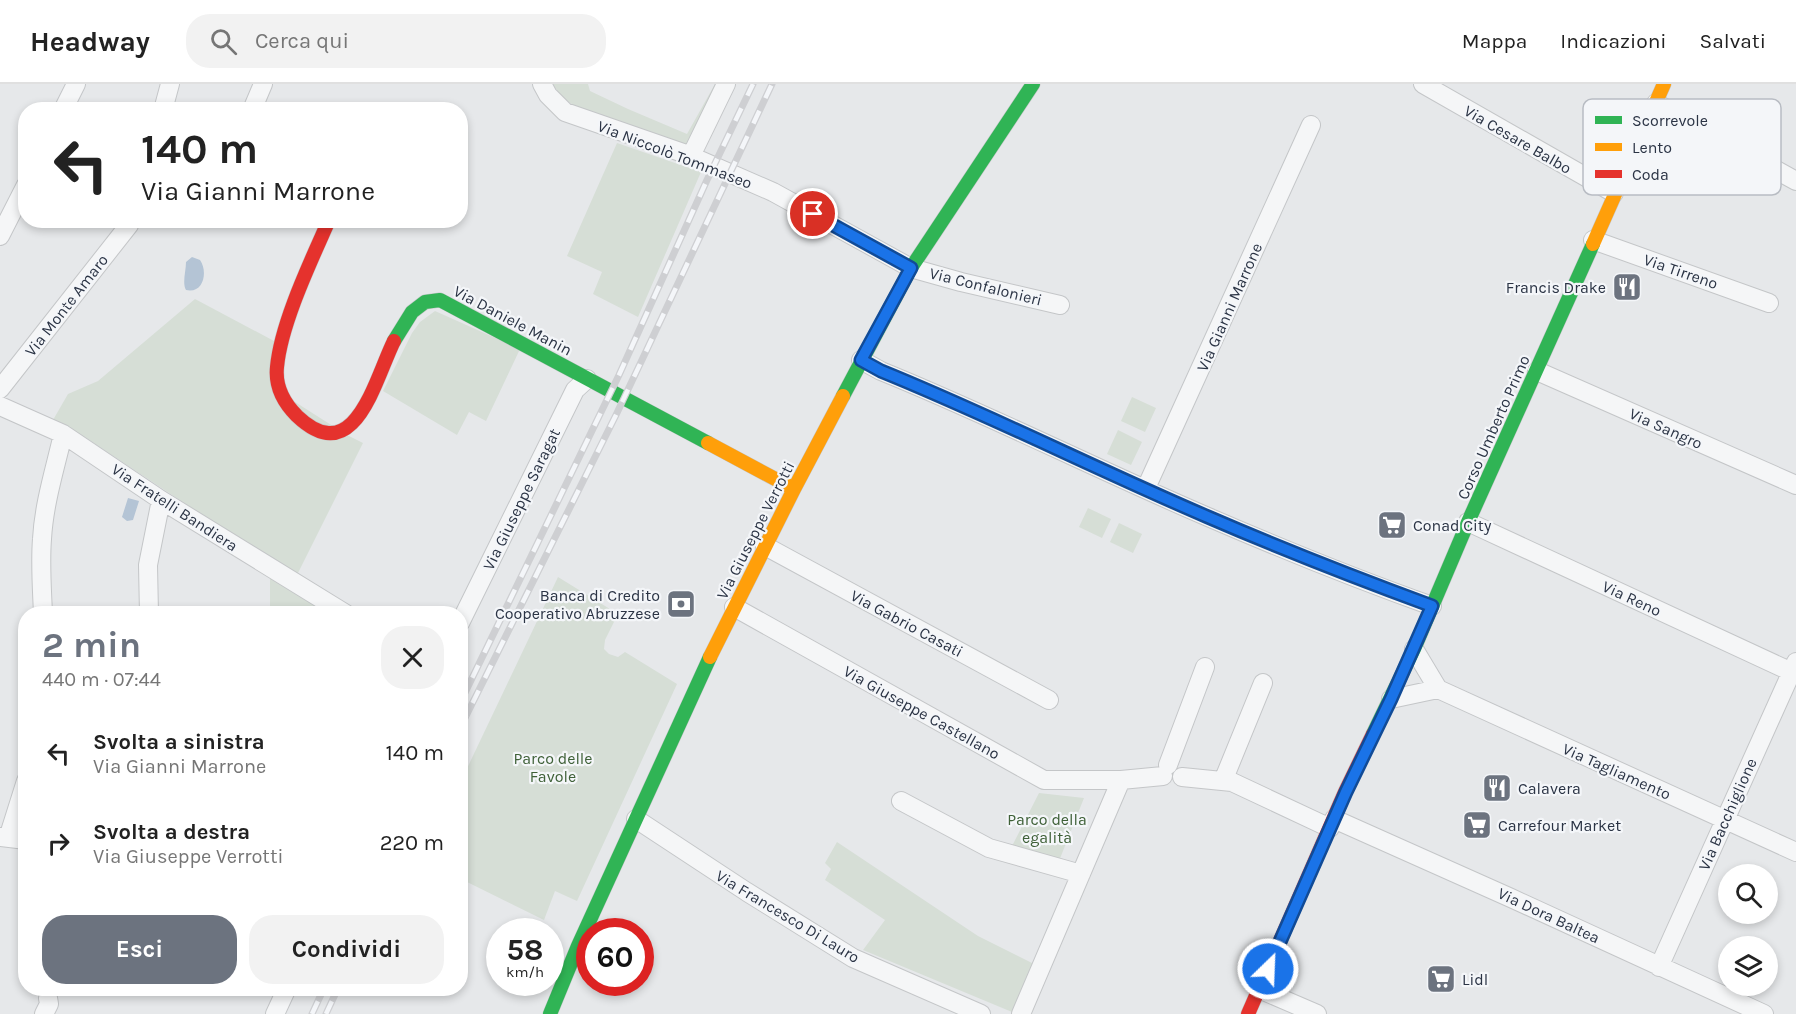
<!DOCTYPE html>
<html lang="it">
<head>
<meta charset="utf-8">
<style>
	:root { --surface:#fff; --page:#f2f2f2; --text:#222; --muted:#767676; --line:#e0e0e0; --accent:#6c737f }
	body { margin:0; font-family:Karla,sans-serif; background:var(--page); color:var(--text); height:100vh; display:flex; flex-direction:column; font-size:22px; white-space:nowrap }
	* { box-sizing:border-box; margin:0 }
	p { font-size:20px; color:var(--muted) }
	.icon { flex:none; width:33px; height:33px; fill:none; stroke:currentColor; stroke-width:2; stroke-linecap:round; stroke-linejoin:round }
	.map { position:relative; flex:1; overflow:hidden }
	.drawer { position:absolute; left:18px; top:522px; width:450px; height:390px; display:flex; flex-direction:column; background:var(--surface); border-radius:24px; box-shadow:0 3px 9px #0003 }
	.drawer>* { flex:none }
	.banner { position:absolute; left:18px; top:18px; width:450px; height:126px; border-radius:24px; box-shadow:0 3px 9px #0003; background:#fff; color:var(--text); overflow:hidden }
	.fabs { position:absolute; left:1718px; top:780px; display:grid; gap:12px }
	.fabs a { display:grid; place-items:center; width:60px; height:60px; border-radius:50%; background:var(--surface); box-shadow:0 3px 9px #0003; font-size:30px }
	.speed { position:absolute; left:486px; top:834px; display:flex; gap:12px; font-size:30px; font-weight:700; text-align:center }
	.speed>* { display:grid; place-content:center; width:78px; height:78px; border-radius:50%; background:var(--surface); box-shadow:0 3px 9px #0003; line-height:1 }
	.speed small { font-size:15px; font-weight:400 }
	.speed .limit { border:9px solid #d22; background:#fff; color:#111 }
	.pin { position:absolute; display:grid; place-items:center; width:51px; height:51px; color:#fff; margin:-26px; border:3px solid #fff; border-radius:50%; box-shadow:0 2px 6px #0007 }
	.me { position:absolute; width:66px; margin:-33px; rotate:24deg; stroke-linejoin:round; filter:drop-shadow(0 0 4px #0008) }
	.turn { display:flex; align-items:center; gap:21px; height:126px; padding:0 24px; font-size:27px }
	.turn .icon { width:78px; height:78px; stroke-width:2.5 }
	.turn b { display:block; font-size:42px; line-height:51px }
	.round { display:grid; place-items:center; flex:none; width:63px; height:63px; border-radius:24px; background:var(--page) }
	.head { display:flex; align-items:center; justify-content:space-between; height:102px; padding:0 24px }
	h1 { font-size:36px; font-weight:700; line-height:45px; color:var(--accent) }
	.primary-button { display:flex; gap:12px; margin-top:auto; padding:12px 24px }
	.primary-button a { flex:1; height:69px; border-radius:24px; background:var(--accent); color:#fff; font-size:24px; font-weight:700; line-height:69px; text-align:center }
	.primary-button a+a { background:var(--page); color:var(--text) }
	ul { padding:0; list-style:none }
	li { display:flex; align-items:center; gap:18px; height:90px; padding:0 24px }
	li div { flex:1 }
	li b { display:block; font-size:22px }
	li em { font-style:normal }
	header { display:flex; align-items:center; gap:36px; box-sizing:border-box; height:84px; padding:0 30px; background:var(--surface); border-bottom:2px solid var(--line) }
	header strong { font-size:28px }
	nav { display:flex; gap:33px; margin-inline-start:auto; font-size:21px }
	.search { width:420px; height:54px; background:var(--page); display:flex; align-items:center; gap:15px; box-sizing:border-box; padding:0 21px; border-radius:24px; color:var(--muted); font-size:22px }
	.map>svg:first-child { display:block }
	.green { fill:#d6ded6 }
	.water { fill:#b4c4d5 }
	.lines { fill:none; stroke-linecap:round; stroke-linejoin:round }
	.street-casing { stroke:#c4c6c8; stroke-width:20 }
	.fast-casing { stroke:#c4c6c8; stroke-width:15 }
	.slow-casing { stroke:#c4c6c8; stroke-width:15 }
	.jam-casing { stroke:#c4c6c8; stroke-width:15 }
	.street { stroke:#f5f6f7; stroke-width:18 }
	.fast { stroke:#30b455; stroke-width:14 }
	.slow { stroke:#ff9f0a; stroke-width:14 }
	.jam { stroke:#e5322d; stroke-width:14 }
	.rail-casing { stroke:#cecfd2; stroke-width:7 }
	.rail { stroke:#f4f6f9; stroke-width:4.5; stroke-dasharray:14; stroke-linecap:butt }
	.route-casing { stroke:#114b97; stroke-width:15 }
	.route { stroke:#1a73e8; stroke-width:10 }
	.labels { text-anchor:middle; stroke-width:4.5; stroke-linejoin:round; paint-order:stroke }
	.street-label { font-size:16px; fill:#2b3445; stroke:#f4f6f9 }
	.poi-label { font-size:16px; fill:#2b3445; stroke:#f4f6f9; text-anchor:start }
	.park-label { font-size:16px; fill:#3f6138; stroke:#f4f6f9 }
	.key { fill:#f4f6f9; stroke:#b8bcc3; stroke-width:1.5 }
	.key-label { font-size:16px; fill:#2b3445 }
</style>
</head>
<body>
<header>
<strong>Headway</strong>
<div class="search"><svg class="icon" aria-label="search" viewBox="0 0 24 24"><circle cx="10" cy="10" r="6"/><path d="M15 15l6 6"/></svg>Cerca qui</div>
<nav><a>Mappa</a><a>Indicazioni</a><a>Salvati</a></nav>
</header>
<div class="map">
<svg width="1796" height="930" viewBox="0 0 1796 930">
	<rect width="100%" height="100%" fill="#e6e8ea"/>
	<path class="green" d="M553 0H588L590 7 628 25 687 50 715 0H723L694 58 681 64C648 52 567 32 553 0Z
		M617 59 701 88 638 233 593 210 602 188 567 172Z
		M195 215 274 257 273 304 347 351 363 359 296 493 86 354 53 336 68 310 98 297Z
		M435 227 520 265 486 337 469 328 457 351 383 307 412 249 420 238Z
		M1132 313 1156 324 1145 348 1121 337Z
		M1118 346 1142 358 1131 381 1107 370Z
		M1088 424 1111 435 1102 454 1079 443Z
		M1119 439 1142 450 1133 469 1110 458Z
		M270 491 333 530H270Z
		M558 493 618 530 605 556 604 565 609 570 618 573 625 568 677 600 577 817 555 807 544 836 461 795V697Z
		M1039 709 1084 714 1059 777 1012 762Z
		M837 758 978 852 1034 880 1012 928 863 866 885 836 825 796 831 785 825 779Z"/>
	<path class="water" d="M192 173 200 176C208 187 204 210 186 206 182 199 186 187 186 178Z
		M128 414 139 417 133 436 127 437 122 433Z"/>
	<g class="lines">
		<g class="street-casing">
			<path id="street" d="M542 0 548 11 565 28 686 70 773 108 911 184 961 198 1060 221
				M1423 0 1614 109
				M1656 19 1796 97
				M63 26 76 0
				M163 26 170 0
				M252 26 263 0
				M691 72 726 0
				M0 152 26 101
				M1593 156 1769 219
				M861 276 881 287C992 332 1098 386 1208 433 1282 465 1356 495 1432 522
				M1537 287 1796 401
				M0 305 129 141 131 136
				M0 322 63 350 161 416 346 530
				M1146 404 1311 41
				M1468 438 1796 590
				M765 462 1049 616
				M734 523 1044 696H1121L1163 692
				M43 530C42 505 40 480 42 455 44 419 55 385 63 350
				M149 530 148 481 161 416
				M460 539 575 306 587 295
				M1414 565 1438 605 1796 768
				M1391 615 1438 605
				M1168 681 1205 583
				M1182 693 1232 698 1330 744
				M1223 697 1263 599
				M901 717 989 764 1081 790
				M636 735 747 808 853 874 981 930
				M1334 735 1511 814 1764 930
				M0 753 26 756
				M8 754 26 697
				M1659 883 1796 578
				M1259 905 1317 930
				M44 930 49 920 48 914
				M275 930 287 904
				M1021 930 1121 696"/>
		</g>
		<g class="fast-casing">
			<path id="fast" d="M394 257 412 228 425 218 440 216 708 359
				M843 312 911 184 1033 0
				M1373 650 1414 565 1468 438 1593 160
				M550 930 578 862 710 573"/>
		</g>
		<g class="slow-casing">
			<path id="slow" d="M1593 160 1664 0
				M708 359 794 405
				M710 573 794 405 843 312"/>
		</g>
		<g class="jam-casing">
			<path id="jam" d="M329 136C311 177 281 239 277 283 275 302 284 319 297 332 355 387 375 295 394 257
				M1248 930 1345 708 1373 650"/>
		</g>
		<use href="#street" class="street"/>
		<use href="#fast" class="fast"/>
		<use href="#slow" class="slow"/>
		<use href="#jam" class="jam"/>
		<g class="rail-casing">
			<path id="rail" d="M460 619 619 291 707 96 753 0
				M460 644 616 331 772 0
				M312 930 324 904
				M326 930 338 904"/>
		</g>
		<use href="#rail" class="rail"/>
	</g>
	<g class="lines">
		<g class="route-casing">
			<path id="route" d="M813 130 911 184 861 276 881 287C992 332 1098 386 1208 433 1282 465 1356 494 1432 522L1391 615 1346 708 1268 885"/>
		</g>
		<use href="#route" class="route"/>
	</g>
	<defs>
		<g id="restaurant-square" transform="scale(1.5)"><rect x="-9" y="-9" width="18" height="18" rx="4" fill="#6c737f" stroke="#f4f6f9"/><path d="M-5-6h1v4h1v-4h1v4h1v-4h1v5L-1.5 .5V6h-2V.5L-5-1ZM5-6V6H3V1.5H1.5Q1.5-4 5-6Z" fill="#fff"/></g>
		<g id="supermarket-square" transform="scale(1.5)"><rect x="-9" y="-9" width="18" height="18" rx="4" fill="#6c737f" stroke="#f4f6f9"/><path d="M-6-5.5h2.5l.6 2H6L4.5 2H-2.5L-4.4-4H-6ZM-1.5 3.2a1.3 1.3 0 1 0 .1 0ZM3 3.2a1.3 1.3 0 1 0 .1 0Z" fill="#fff"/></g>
		<g id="bank-square" transform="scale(1.5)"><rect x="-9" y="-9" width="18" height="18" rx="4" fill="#6c737f" stroke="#f4f6f9"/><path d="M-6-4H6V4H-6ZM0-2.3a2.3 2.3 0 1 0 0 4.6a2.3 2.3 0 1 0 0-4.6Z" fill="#fff"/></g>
	</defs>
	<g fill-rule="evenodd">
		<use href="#restaurant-square" x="1627" y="203"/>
		<use href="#supermarket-square" x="1392" y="441"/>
		<use href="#bank-square" x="681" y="520"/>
		<use href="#restaurant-square" x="1497" y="704"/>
		<use href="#supermarket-square" x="1477" y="741"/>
		<use href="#supermarket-square" x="1441" y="895"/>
	</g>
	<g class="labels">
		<g class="street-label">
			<text transform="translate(1518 55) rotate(30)" y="6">Via Cesare Balbo</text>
			<text transform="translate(675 70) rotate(21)" y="6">Via Niccolò Tommaseo</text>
			<text transform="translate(1681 187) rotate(19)" y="6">Via Tirreno</text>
			<text transform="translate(986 202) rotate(14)" y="6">Via Confalonieri</text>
			<text transform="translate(66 221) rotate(-52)" y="6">Via Monte Amaro</text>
			<text transform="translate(1229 223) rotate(-66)" y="6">Via Gianni Marrone</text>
			<text transform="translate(513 236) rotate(28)" y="6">Via Daniele Manin</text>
			<text transform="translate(1493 343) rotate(-66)" y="6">Corso Umberto Primo</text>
			<text transform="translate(1666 344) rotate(24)" y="6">Via Sangro</text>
			<text transform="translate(521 415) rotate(-64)" y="6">Via Giuseppe Saragat</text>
			<text transform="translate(175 423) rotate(33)" y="6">Via Fratelli Bandiera</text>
			<text transform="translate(755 446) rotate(-63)" y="6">Via Giuseppe Verrotti</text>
			<text transform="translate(1632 514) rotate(25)" y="6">Via Reno</text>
			<text transform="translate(907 539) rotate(28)" y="6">Via Gabrio Casati</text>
			<text transform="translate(922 628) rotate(29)" y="6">Via Giuseppe Castellano</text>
			<text transform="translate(1617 687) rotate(24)" y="6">Via Tagliamento</text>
			<text transform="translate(1727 730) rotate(-66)" y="6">Via Bacchiglione</text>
			<text transform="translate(1549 831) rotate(25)" y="6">Via Dora Baltea</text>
			<text transform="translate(788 832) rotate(31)" y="6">Via Francesco Di Lauro</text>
		</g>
		<g class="poi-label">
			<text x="1606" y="209" text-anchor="end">Francis Drake</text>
			<text x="1413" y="447">Conad City</text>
			<text x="660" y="517" text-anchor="end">Banca di Credito<tspan x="660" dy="18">Cooperativo Abruzzese</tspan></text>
			<text x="1518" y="710">Calavera</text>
			<text x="1498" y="747">Carrefour Market</text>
			<text x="1462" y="901">Lidl</text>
		</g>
		<g class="park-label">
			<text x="553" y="680">Parco delle<tspan x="553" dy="18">Favole</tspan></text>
			<text x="1047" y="741">Parco della<tspan x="1047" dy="18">egalità</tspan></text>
		</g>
	</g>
	<rect x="1583" y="15" width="198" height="96" rx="9" class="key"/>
	<rect x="1595" y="32" width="27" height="8" fill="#30b455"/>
	<rect x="1595" y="59" width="27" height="8" fill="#ff9f0a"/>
	<rect x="1595" y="86" width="27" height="8" fill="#e5322d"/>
	<g class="key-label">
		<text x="1632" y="42">Scorrevole</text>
		<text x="1632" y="69">Lento</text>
		<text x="1632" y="96">Coda</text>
	</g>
</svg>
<div class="fabs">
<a><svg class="icon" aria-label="search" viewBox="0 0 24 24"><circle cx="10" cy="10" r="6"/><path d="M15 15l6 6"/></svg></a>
<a><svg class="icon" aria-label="layers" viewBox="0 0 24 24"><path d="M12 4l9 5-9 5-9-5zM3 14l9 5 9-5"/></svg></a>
</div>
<div class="speed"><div>58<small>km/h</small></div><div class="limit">60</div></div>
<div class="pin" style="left:813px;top:130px;background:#d93025"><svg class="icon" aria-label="arrive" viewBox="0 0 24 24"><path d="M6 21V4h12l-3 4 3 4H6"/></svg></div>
<svg class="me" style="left:1268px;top:885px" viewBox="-20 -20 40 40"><circle r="17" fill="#1a73e8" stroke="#fff" stroke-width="3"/><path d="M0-11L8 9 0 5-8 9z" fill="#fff"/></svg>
<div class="banner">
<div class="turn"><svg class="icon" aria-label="left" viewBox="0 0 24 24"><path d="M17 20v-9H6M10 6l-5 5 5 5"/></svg><div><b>140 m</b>Via Gianni Marrone</div></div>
</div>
<section class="drawer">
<div class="head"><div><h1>2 min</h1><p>440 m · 07:44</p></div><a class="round"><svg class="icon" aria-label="close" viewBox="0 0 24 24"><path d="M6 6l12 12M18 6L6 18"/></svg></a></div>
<ul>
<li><svg class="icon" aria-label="left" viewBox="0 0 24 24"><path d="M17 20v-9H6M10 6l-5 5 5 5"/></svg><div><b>Svolta a sinistra</b><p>Via Gianni Marrone</p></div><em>140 m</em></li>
<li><svg class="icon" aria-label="right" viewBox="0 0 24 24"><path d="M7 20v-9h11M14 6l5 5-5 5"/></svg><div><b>Svolta a destra</b><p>Via Giuseppe Verrotti</p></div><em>220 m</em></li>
</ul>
<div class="primary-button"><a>Esci</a><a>Condividi</a></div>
</section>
</div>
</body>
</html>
